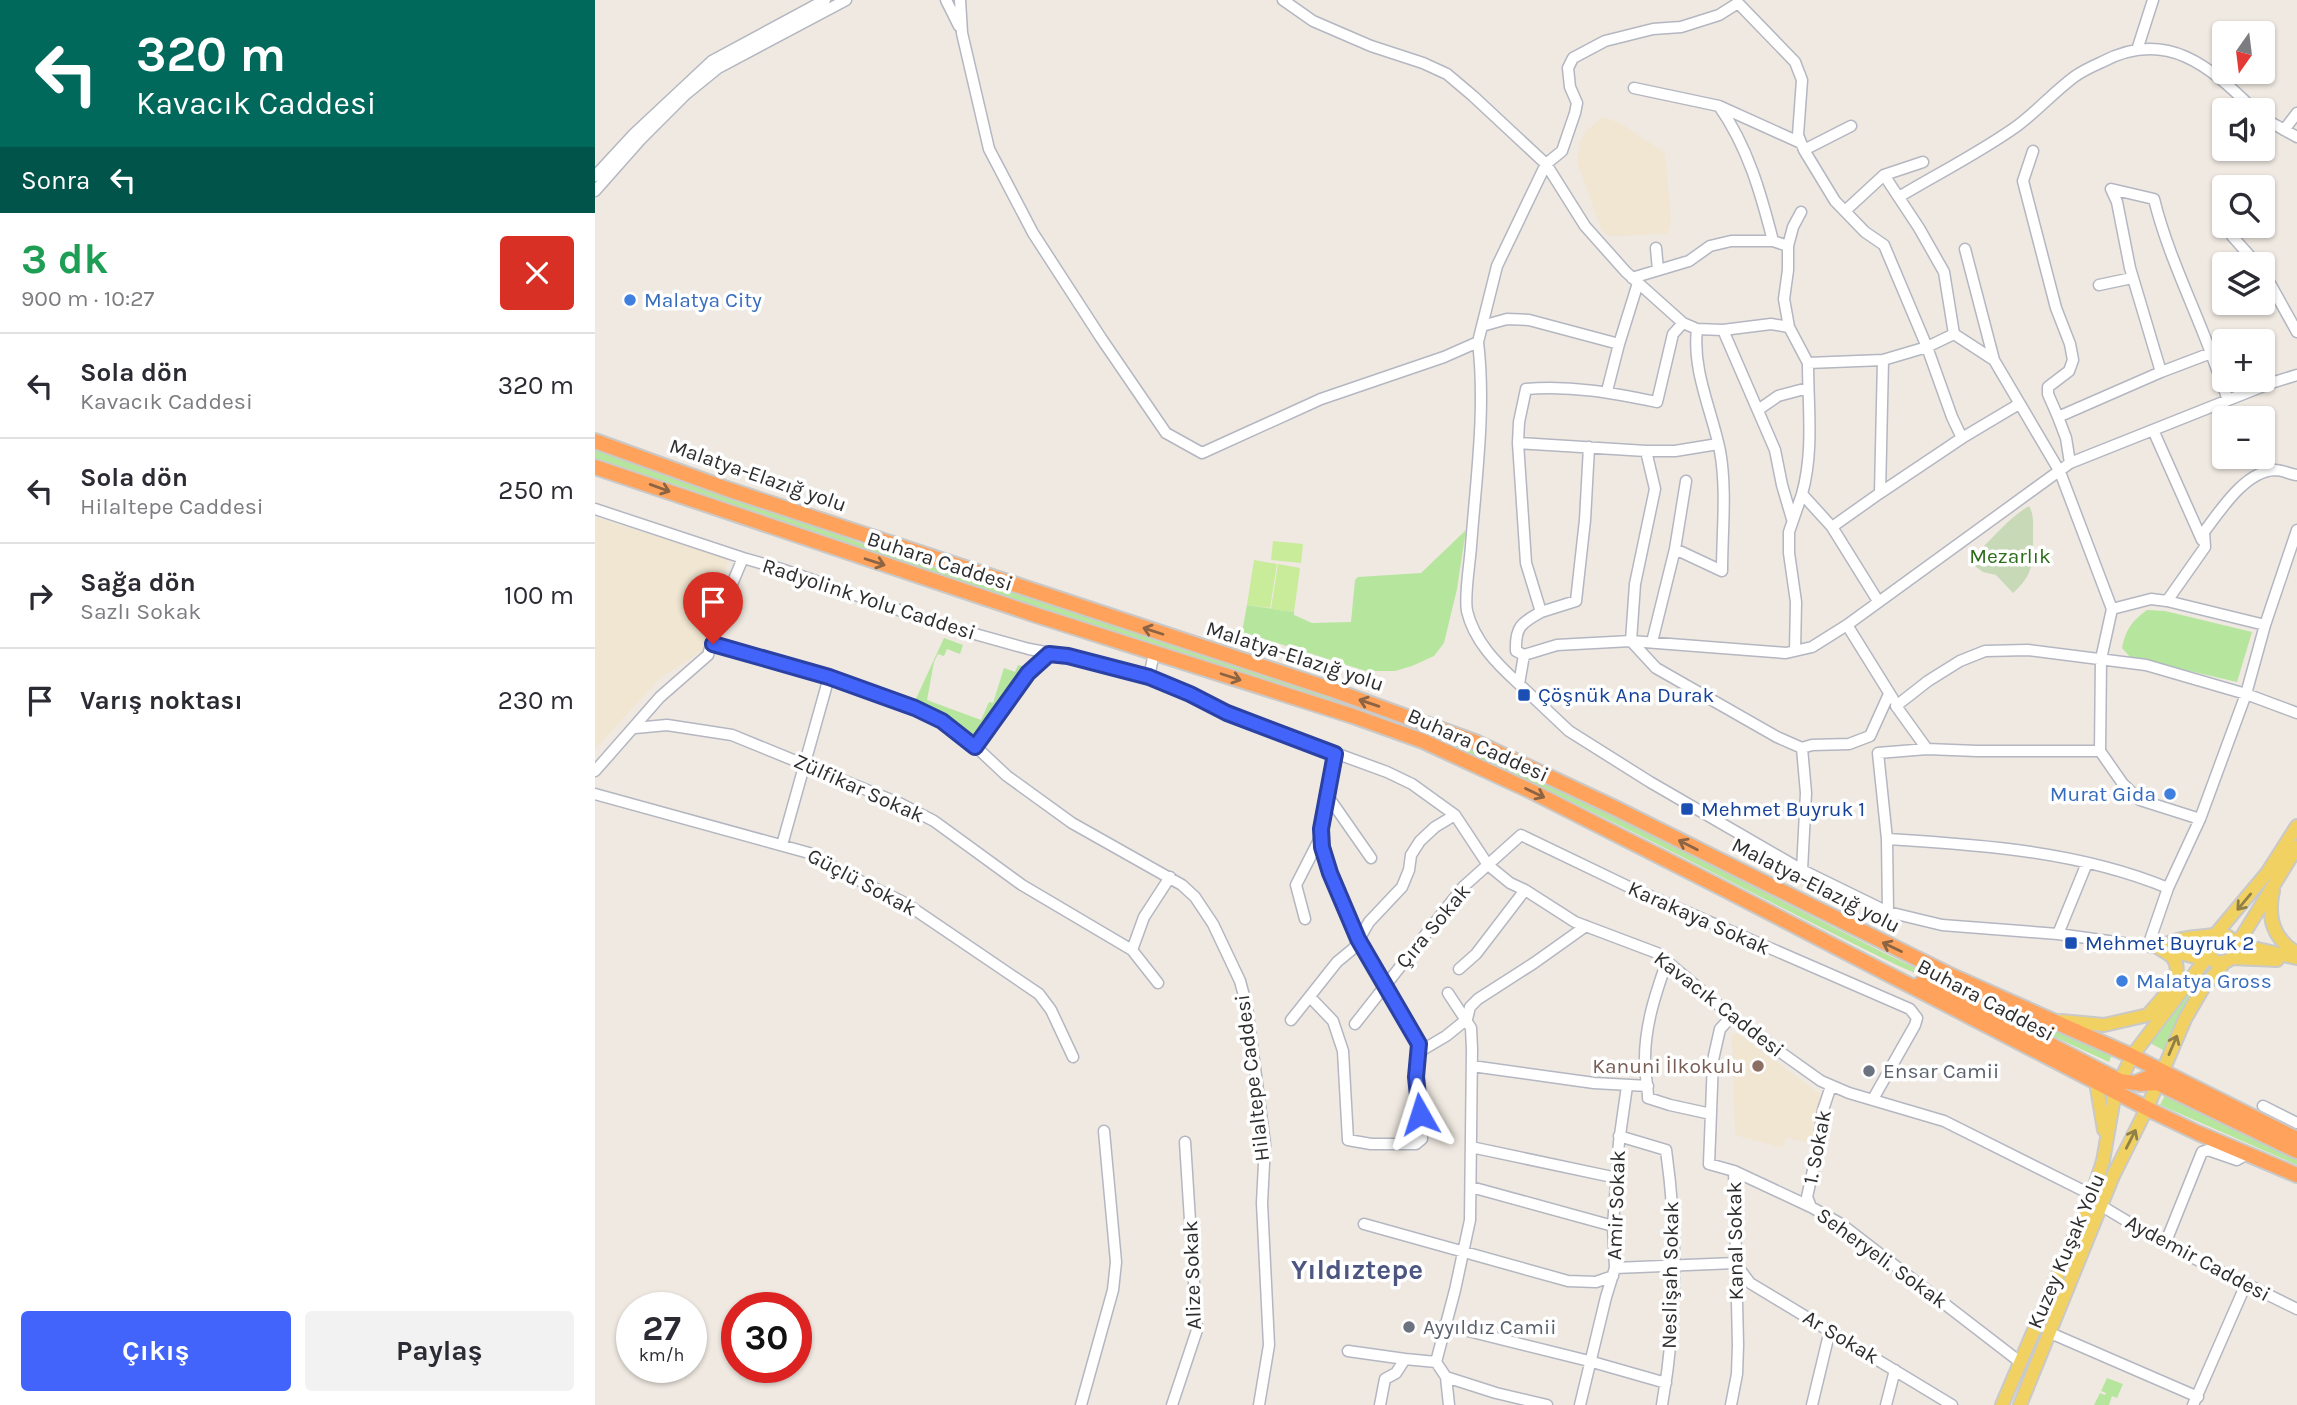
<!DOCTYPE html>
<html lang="tr">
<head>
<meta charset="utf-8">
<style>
	:root { --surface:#fff; --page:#f2f2f3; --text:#2b2b33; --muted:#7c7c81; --line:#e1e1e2; --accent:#4264fb }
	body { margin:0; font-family:Karla,sans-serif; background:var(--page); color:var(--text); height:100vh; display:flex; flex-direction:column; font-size:26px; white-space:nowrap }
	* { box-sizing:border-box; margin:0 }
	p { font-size:23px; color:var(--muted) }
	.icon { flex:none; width:38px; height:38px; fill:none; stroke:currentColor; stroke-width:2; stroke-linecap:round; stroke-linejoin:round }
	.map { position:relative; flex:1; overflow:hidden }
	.panel { display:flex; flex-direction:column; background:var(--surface); width:595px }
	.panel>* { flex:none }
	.guide { background:#00695c; color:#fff; overflow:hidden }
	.needle { width:46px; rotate:194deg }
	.tools { position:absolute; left:1617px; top:21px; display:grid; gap:14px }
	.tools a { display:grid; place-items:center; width:63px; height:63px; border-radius:7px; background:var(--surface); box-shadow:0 2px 5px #0004; font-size:35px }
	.speed { position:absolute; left:21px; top:1292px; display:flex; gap:14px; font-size:35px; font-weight:700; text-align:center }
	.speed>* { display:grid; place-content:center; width:91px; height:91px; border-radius:50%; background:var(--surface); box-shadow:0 2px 5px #0004; line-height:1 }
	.speed small { font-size:18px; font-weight:400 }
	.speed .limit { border:10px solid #d22; background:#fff; color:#111 }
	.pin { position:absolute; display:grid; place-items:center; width:60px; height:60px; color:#fff; margin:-72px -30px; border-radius:50% 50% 50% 0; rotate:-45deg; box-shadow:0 0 7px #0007 }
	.pin .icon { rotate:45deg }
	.me { position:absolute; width:77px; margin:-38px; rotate:354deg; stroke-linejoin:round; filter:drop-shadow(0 0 5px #0008) }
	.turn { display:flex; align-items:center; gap:24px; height:147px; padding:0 21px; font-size:32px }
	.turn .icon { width:91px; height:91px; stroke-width:2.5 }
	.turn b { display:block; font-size:49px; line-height:60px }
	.then { display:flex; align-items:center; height:66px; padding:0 21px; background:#0003; gap:14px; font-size:26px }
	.round { display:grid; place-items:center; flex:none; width:74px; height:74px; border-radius:7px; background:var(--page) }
	.overview { display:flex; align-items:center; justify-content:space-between; height:119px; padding:0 21px }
	h1 { font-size:42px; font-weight:700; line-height:52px; color:#1e9e55 }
	.cta { display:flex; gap:14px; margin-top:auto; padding:14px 21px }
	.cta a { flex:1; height:80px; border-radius:7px; background:var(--accent); color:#fff; font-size:28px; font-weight:700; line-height:80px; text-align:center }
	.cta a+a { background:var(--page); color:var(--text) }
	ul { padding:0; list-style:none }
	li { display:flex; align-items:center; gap:21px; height:105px; padding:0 21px; border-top:2px solid var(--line) }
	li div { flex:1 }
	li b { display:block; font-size:26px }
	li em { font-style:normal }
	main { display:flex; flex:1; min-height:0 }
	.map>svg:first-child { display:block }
	.education { fill:#f0e6d1 }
	.green { fill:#b6e59e }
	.cemetery { fill:#c8d9b8 }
	.pitch { fill:#c9ec9a }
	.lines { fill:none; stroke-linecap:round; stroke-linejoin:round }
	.minor-casing { stroke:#b4b7c1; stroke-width:13 }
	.major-casing { stroke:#c9c9c9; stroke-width:16 }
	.highway-casing { stroke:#c9c9c9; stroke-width:18 }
	.minor { stroke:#fff; stroke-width:10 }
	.major { stroke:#f2d163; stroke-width:12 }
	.highway { stroke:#ffa35c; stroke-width:14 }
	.oneway { stroke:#8c6343 }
	.oneway2 { stroke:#908048 }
	.route-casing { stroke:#2b41a3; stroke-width:18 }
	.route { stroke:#4264fb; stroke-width:12 }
	.shop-dot { fill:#3f7fe0; stroke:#fff; stroke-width:2.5 }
	.transit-dot { fill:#1a4fb4; stroke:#fff; stroke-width:2.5 }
	.education-dot { fill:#8d6e63; stroke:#fff; stroke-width:2.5 }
	.worship-dot { fill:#6b7280; stroke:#fff; stroke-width:2.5 }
	.labels { text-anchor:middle; stroke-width:7; stroke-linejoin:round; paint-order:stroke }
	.shop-label { font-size:21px; fill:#366cbe; stroke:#fff; text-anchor:start }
	.street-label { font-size:21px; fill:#2e2e2e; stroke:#fff }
	.park-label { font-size:21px; fill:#2c6e1b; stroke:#fff }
	.transit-label { font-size:21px; fill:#164399; stroke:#fff; text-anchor:start }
	.education-label { font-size:21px; fill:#785e54; stroke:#fff; text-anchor:end }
	.worship-label { font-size:21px; fill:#5b616d; stroke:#fff; text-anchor:start }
	.district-label { font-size:28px; font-weight:bold; fill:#4d5680; stroke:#fff }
</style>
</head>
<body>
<main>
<section class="panel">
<div class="guide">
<div class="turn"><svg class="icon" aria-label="left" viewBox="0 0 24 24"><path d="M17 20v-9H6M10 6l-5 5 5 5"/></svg><div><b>320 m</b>Kavacık Caddesi</div></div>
<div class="then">Sonra<svg class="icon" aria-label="left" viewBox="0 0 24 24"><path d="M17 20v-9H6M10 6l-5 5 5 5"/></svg></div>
</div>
<div class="overview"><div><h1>3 dk</h1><p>900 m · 10:27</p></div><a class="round" style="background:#d93025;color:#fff"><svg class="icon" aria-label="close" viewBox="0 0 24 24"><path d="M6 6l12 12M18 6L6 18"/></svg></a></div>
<ul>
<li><svg class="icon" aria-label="left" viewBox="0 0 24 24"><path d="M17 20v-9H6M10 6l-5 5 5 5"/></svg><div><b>Sola dön</b><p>Kavacık Caddesi</p></div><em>320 m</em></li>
<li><svg class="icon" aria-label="left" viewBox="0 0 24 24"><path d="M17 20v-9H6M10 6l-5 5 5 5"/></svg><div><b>Sola dön</b><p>Hilaltepe Caddesi</p></div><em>250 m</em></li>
<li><svg class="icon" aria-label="right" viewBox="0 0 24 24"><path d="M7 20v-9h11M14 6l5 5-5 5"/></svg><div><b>Sağa dön</b><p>Sazlı Sokak</p></div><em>100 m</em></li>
<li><svg class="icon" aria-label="arrive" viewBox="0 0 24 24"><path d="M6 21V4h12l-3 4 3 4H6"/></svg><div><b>Varış noktası</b></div><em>230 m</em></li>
</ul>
<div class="cta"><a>Çıkış</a><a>Paylaş</a></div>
</section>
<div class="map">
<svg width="1702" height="1405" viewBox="0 0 1702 1405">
	<rect width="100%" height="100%" fill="#efe9e1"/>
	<path class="education" d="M1007 118H1012L1028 125 1070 153 1076 220 1072 234 1014 236 1007 231 982 162 985 141 991 131Z
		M0 517 133 559 110 649 64 679 0 749Z
		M1142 1033 1228 1096 1218 1143 1191 1138 1188 1148 1140 1135 1137 1035Z"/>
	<path class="green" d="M0 445 40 462 274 546 736 696 867 743 1056 835 1293 955 1357 985 1517 1054 1514 1062C1461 1038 1408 1012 1355 988 1333 978 1309 969 1287 958 1128 880 973 793 809 727L273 553 88 487 0 460Z
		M871 530 862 589 849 643 839 656 817 666 800 671H771L647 632 652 605 699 612V615L717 623 756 622 760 580 763 577 826 573Z
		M1552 610 1570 611 1657 632 1642 682 1535 657 1527 648C1531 629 1537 621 1552 610Z
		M349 638 368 645 365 654 352 649 349 656 343 654 339 662 332 700 386 720 394 702 398 703 409 668 420 672 423 665 431 667 377 738 349 716 319 703Z
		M1614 960 1623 962C1598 988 1583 1017 1570 1051L1555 1043 1580 1011Z
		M1571 1093 1702 1157V1165L1565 1105Z
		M1512 1378 1528 1384 1522 1398 1517 1396 1514 1405H1499L1505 1393 1510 1395 1511 1393 1506 1391Z"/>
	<path class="cemetery" d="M1434 506C1439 515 1438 522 1438 533 1438 560 1440 574 1418 593L1401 575 1388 572 1373 561C1394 544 1410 520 1434 506Z"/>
	<path class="pitch" d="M678 541 708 544 706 563 676 560Z
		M659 560 682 564 675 608 652 605Z
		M683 564 705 568 699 612 676 609Z"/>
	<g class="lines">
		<g class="minor-casing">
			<path id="minor" d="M351 0 364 26
				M365 0 367 33 394 149 438 233 506 338 571 433 607 453 726 399 849 357 883 342C891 409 881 479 876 546 875 563 869 596 872 611 879 641 902 664 924 684
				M688 0 718 21 776 46 828 63 852 74 878 96 951 164 990 226 1031 272 1088 323 1102 329 1128 330 1176 324 1194 327 1213 363 1288 360 1332 347 1359 334 1399 360
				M1542 50 1558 0
				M1039 88 1124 106C1153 147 1166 194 1178 241L1193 246V270L1189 299 1194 327
				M1124 106 1206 143
				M1668 118 1702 137
				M1689 130 1702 113
				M1209 150 1256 126
				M1438 151 1428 181 1461 308 1475 344 1478 360 1474 371 1453 387V394L1463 417
				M1289 175 1324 228 1349 272 1359 334
				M0 176 39 134 117 61 230 0
				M0 191 46 139 91 94 123 68 251 0
				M1304 197C1342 174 1386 152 1422 126 1442 111 1459 92 1479 77 1487 71 1498 66 1507 62 1571 28 1615 66 1659 110
				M1250 211 1289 175 1328 162
				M1637 236 1662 264
				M1193 246 1198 227 1206 212
				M1061 248 1063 270
				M1370 249 1399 360 1465 472 1517 609 1506 659 1505 751 1528 784 1545 800 1605 819
				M1668 271 1702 332
				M1037 278 1094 261 1115 246 1136 241H1178
				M1504 285 1537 278
				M887 326 912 319 934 320 1024 344
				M1128 330 1180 450 1187 485 1197 519
				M883 342 902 266 951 164 967 151 980 113 982 103 975 87 973 68 978 58 1010 41 1058 29 1086 27 1124 15 1143 3 1200 62 1207 80 1203 135 1209 150 1240 201 1270 232 1289 245 1332 347 1357 417 1367 438 1424 404
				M1566 372 1535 268 1522 202 1516 189 1559 199C1572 252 1597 302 1616 353
				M1012 391 1024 344 1043 283
				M1163 410 1183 396 1213 388
				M1558 430 1607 540
				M923 443 931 563 946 612C926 623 920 627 921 651L929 655
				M1123 444 1080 451H1051L1060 489 1040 584 1036 641 1061 668 1182 737 1207 748 1211 793 1207 870
				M1051 451 923 443 924 422 931 389C976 385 1018 393 1062 402L1078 334 1088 323
				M1475 463 1471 438 1463 417 1566 372 1616 353 1633 400
				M1285 493 1367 438
				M1207 494C1219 451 1213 408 1213 363
				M0 509 148 558
				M1080 549 1091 481
				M1283 601 1237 527 1285 493 1288 360
				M1572 601 1670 625
				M1517 609 1556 599 1572 601 1610 547 1609 532C1625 511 1650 471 1680 470 1687 470 1695 474 1702 475
				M946 612 981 601 990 520 994 447
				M1252 625 1298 699
				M1057 642 1080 549 1127 571C1127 532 1132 490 1125 451 1117 411 1097 371 1102 329
				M118 644C170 659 221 673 272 691 315 707 344 716 380 746
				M1200 651 1201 602 1194 553V532L1207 494 1237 527
				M454 654 433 673 380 746 412 776 477 823 587 885 600 897 618 924 645 981 652 1007 670 1144 667 1203 674 1345 664 1405
				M554 677 559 653
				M40 728 72 725 137 735 306 804 339 821 427 885 537 950 549 917 575 877
				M1207 748 1217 745 1254 744 1275 736 1294 694
				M1332 749 1382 751H1505
				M0 771 65 697 113 655 129 603 148 558 183 568 344 624 434 649 498 661 554 677 595 693 650 720 792 772 817 784 860 815 893 865 915 883 930 890 980 922 1062 953 1146 1024 1226 1081 1254 1093 1349 1121 1497 1195 1505 1205 1570 1244 1702 1309
				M0 794 214 853 249 873 310 903 444 994 456 1010 478 1057
				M732 795 776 858
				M1292 839C1387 845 1484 851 1573 888
				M187 845 234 677
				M1293 912 1292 839 1283 753 1332 749 1301 706 1333 681 1365 661 1390 651 1433 650 1551 665 1651 694 1702 713
				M710 919 701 885 725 838
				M1463 934 1492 863
				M1553 946 1573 888 1605 819 1651 694 1670 625 1702 530
				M1564 948 1463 934 1347 925 1293 912 1207 870 1055 782 974 731 924 684 929 655 962 645 1036 641 1191 653 1217 647 1252 625 1475 463 1676 383 1702 375
				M537 950 563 983
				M1072 961C1060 995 1049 1028 1050 1064 1050 1075 1053 1086 1053 1098L1075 1105 1116 1114
				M864 969 881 954 930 890
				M853 993 876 1028 877 1049 875 1220 860 1290 841 1362 851 1377 854 1405
				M715 997 738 1021 748 1051 753 1140 776 1144H821L827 1139 821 1077 824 1044 763 939 735 873 727 847 726 829 740 754
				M696 1020 742 962 759 948 774 922 807 887 814 870 816 855 825 841 840 827 860 815
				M760 1024 868 887 926 835 1032 886 1315 1009 1322 1018 1320 1025 1278 1099
				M824 1052 851 1036 872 1019 875 1007 883 999 939 963 991 926
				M877 1066 999 1083 1053 1086
				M1668 1106 1702 1123
				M1024 1136 1071 1150C1083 1235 1082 1321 1067 1405
				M876 1147 1022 1178
				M1139 1171 1216 1207 1246 1224 1425 1362
				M876 1187 1018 1226
				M1216 1207 1212 1197 1222 1152 1228 1110 1236 1086
				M769 1224 973 1281 1001 1282 1018 1276
				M1570 1244 1607 1152 1613 1150 1642 1160 1652 1154
				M1020 1268 1140 1263 1155 1283 1357 1405
				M849 1325 994 1361 1071 1383
				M1453 1332 1603 1397
				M753 1351 810 1359
				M851 1377 901 1393 952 1405
				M486 1405 518 1290 521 1262 509 1131
				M577 1405 602 1330 590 1142
				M785 1405 790 1379 801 1373 810 1359 841 1362
				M985 1405 1011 1297 1020 1268 1018 1226 1024 1142 1032 1086
				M1136 1405 1142 1374 1143 1345 1139 1171 1114 1164 1118 1060 1125 1029 1137 1016
				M1217 1405 1235 1330
				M1291 1405 1300 1370
				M1598 1405 1651 1284"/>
		</g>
		<g class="major-casing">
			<path id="major" d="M1702 847 1648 935 1640 944 1702 958
				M1678 891C1672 917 1678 939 1702 953
				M1564 948C1580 937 1601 937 1620 935 1648 932 1647 966 1620 962L1612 951C1611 944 1614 940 1620 935L1672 873 1702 826
				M1570 949 1604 958 1613 956
				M1637 958 1682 960
				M1553 1015C1563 1002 1592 977 1578 958 1575 954 1568 951 1564 948
				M1466 1021 1509 1025 1553 1015 1574 1007
				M1501 1082 1509 1130
				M1407 1405 1497 1195 1508 1161 1520 1092 1537 1056 1613 956
				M1425 1405 1518 1176 1552 1108 1590 1019 1608 988 1629 963"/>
		</g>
		<g class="highway-casing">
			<path id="highway" d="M0 441 132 489 735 689 880 742 1020 808 1357 976 1537 1056 1702 1139
				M0 467 441 615 758 716 828 741 936 791 1133 891 1559 1112 1603 1133 1702 1175
				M1325 984 1345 987 1525 1081 1540 1083 1567 1072
				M1545 1084 1562 1083 1702 1151"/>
		</g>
		<use href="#minor" class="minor"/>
		<use href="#major" class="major"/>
		<use href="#highway" class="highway"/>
	</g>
	<defs><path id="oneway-shaft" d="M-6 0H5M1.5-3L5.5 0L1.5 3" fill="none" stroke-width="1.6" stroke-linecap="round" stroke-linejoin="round" transform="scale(1.75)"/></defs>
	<g class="oneway">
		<use href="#oneway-shaft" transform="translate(65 488) rotate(20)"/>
		<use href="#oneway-shaft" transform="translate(280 562) rotate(18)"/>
		<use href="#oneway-shaft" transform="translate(558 631) rotate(-162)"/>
		<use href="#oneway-shaft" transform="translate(636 677) rotate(18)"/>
		<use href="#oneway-shaft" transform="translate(774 703) rotate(-161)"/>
		<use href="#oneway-shaft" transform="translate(940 793) rotate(26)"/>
		<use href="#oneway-shaft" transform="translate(1093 845) rotate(-153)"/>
		<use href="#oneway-shaft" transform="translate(1297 947) rotate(-154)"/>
	</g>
	<g class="oneway2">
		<use href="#oneway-shaft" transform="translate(1649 902) rotate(130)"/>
		<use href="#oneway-shaft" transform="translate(1578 1045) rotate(-67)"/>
		<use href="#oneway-shaft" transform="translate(1536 1139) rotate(-63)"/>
	</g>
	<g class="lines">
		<g class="route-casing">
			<path id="route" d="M118 644 234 677 320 708 347 721 380 747 433 673 454 654 473 656 554 677 595 694 632 713 740 754 726 829 727 847 735 873 763 939 824 1044 821 1077 825 1114"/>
		</g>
		<use href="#route" class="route"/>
	</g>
	<g class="shop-dot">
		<circle cx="35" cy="300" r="7"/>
		<circle cx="1575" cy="794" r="7"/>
		<circle cx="1527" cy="981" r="7"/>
	</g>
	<g class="transit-dot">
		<rect x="922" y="688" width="14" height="14" rx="3.5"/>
		<rect x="1085" y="802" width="14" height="14" rx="3.5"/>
		<rect x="1469" y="936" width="14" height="14" rx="3.5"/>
	</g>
	<circle class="education-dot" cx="1163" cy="1066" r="7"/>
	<g class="worship-dot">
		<circle cx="1274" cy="1071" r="7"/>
		<circle cx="814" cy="1327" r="7"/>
	</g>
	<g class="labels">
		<g class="shop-label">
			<text x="49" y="307">Malatya City</text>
			<text x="1561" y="801" text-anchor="end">Murat Gida</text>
			<text x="1541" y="988">Malatya Gross</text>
		</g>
		<g class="street-label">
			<text transform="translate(163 475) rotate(19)" y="7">Malatya-Elazığ yolu</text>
			<text transform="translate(345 561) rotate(18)" y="7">Buhara Caddesi</text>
			<text transform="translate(274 599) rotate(18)" y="7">Radyolink Yolu Caddesi</text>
			<text transform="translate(700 656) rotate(18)" y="7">Malatya-Elazığ yolu</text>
			<text transform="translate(883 745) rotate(24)" y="7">Buhara Caddesi</text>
			<text transform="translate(264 788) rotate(24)" y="7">Zülfikar Sokak</text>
			<text transform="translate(267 882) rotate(28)" y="7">Güçlü Sokak</text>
			<text transform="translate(1221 885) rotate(27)" y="7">Malatya-Elazığ yolu</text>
			<text transform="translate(1104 918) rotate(24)" y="7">Karakaya Sokak</text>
			<text transform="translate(838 926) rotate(-50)" y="7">Çıra Sokak</text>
			<text transform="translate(1391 1000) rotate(28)" y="7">Buhara Caddesi</text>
			<text transform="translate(1124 1004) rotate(38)" y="7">Kavacık Caddesi</text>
			<text transform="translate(657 1078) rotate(-97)" y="7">Hilaltepe Caddesi</text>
			<text transform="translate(1222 1147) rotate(-79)" y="7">1. Sokak</text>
			<text transform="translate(1021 1205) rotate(-88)" y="7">Amir Sokak</text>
			<text transform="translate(1140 1241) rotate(-91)" y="7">Kanal Sokak</text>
			<text transform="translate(1471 1251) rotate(-67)" y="7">Kuzey Kuşak Yolu</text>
			<text transform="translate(1287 1258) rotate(36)" y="7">Seheryeli. Sokak</text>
			<text transform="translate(1603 1258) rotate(28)" y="7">Aydemir Caddesi</text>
			<text transform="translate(597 1275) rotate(-92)" y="7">Alize Sokak</text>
			<text transform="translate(1075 1275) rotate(-89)" y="7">Neslişah Sokak</text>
			<text transform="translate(1246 1337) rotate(31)" y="7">Ar Sokak</text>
		</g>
		<g class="park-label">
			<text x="1415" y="563">Mezarlık</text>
		</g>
		<g class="transit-label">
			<text x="943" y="702">Çöşnük Ana Durak</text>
			<text x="1106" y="816">Mehmet Buyruk 1</text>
			<text x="1490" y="950">Mehmet Buyruk 2</text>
		</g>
		<g class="education-label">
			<text x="1149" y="1073">Kanuni İlkokulu</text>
		</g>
		<g class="worship-label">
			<text x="1288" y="1078">Ensar Camii</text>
			<text x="828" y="1334">Ayyıldız Camii</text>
		</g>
		<g class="district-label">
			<text x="762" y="1279">Yıldıztepe</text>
		</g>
	</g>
</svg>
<div class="tools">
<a><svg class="needle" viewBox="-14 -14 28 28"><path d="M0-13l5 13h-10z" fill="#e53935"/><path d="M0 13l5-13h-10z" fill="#7c7c81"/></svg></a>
<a><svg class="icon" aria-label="sound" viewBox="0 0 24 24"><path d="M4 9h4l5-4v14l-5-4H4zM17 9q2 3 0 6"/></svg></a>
<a><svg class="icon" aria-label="search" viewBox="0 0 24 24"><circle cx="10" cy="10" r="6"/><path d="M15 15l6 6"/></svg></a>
<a><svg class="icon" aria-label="layers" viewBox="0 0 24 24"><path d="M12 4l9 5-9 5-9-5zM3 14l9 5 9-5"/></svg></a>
<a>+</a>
<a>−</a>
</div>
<div class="speed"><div>27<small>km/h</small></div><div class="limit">30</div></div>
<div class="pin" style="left:118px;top:644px;background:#d93025"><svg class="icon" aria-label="arrive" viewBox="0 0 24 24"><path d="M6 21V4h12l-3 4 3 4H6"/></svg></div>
<svg class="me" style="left:825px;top:1114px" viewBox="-20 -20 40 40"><path d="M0-17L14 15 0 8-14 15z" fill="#4264fb" stroke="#fff" stroke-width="4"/></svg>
</div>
</main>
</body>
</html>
